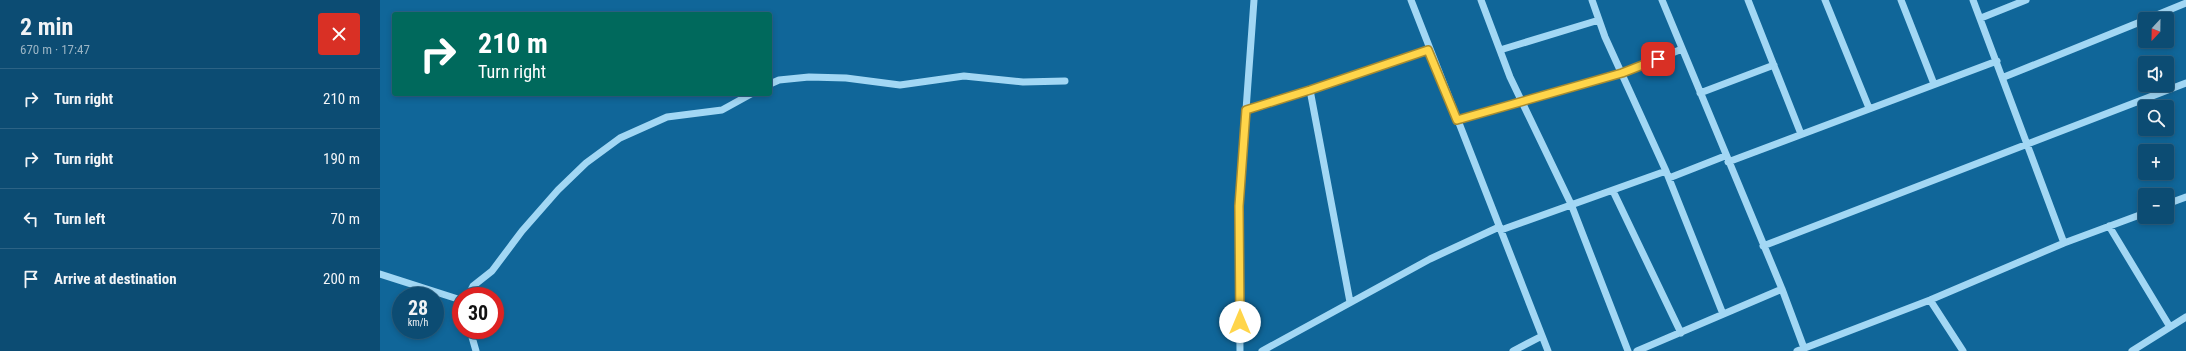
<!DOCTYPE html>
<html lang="en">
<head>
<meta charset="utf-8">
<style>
	:root { --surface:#0c4c73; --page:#1a567b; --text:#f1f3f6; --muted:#9ab4c4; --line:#2c6385 }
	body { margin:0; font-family:"Roboto Condensed",sans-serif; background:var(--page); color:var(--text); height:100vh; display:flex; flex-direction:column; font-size:15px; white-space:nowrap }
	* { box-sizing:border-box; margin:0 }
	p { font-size:13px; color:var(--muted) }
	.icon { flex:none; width:22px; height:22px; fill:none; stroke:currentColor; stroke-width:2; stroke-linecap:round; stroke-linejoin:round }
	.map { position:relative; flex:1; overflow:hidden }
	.side { display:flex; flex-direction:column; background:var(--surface); width:380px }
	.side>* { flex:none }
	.banner { position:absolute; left:12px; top:12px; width:380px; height:84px; border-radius:4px; box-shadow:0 2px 6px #0003,0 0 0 1px var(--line); background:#00695c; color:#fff; overflow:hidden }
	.needle { width:26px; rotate:202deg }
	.buttons { position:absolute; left:1758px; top:12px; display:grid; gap:8px }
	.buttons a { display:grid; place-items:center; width:36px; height:36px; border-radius:4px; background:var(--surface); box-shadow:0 2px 6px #0003,0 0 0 1px var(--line); font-size:20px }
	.speed { position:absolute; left:12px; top:287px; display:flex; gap:8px; font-size:20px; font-weight:700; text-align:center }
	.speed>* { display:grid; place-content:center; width:52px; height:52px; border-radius:50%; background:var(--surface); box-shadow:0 2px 6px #0003,0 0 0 1px var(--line); line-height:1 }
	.speed small { font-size:10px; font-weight:400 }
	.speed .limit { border:6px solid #d22; background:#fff; color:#111 }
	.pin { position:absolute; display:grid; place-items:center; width:34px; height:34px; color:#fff; margin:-17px; border-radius:8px; box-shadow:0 2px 6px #0006 }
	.me { position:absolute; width:44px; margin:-22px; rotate:0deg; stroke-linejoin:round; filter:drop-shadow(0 0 3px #0008) }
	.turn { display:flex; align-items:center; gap:14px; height:84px; padding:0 20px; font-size:18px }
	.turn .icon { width:52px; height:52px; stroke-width:2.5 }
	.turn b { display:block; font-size:28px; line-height:34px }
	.round { display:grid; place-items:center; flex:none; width:42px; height:42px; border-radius:4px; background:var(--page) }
	.head { display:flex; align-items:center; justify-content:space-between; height:68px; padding:0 20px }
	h1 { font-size:24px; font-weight:700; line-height:30px }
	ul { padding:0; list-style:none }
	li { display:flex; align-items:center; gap:12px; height:60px; padding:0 20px; border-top:1px solid var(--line) }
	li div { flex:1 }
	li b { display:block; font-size:15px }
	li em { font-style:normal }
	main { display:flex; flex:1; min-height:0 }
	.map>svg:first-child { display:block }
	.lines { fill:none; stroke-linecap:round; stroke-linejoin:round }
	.minor { stroke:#a2d7f4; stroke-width:7 }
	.route-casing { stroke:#a68a30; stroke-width:10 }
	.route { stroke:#ffd54a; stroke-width:7 }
</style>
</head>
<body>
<main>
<section class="side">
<div class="head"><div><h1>2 min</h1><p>670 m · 17:47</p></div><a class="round" style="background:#d93025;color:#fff"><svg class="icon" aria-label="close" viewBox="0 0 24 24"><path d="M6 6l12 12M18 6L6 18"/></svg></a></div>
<ul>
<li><svg class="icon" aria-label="right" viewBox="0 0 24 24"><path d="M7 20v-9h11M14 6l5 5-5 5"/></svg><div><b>Turn right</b></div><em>210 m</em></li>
<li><svg class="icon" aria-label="right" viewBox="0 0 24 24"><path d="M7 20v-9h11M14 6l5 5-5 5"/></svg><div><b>Turn right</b></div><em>190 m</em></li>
<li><svg class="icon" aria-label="left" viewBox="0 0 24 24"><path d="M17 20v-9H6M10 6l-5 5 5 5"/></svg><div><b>Turn left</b></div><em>70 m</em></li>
<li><svg class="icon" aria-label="arrive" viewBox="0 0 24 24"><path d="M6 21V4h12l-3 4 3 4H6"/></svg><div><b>Arrive at destination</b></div><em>200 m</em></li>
</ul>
</section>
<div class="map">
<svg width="1806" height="351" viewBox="0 0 1806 351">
	<rect width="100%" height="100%" fill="#106699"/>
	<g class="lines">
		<path class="minor" d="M1031 0 1168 351
			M1101 0 1130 77 1191 204 1248 351
			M1212 0 1225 37 1286 171 1343 314
			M1282 0 1402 289 1424 348
			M1368 0 1421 134
			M1445 0 1489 108
			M1521 0 1554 84
			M1593 0 1684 243
			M1601 18 1646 0
			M1767 19 1806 3
			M1120 50 1219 20
			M1624 77 1765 20
			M390 84 399 80 429 77 466 78 520 85 584 76 643 82 685 81
			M930 90 970 302
			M1320 93 1394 65
			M866 110 930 90 1049 50
			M1077 120 1243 73 1302 49
			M1348 162 1617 61
			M1289 178 1345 156
			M1233 191 1301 333
			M1787 204 1806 197
			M1729 226 1790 327
			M1121 230 1286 171
			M1383 246 1806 83
			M0 274 81 300
			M88 296 93 286 112 271 142 231 178 190 206 163 240 138 287 117 342 110 371 94
			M1550 300 1583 351
			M90 330 96 351
			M860 351 859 206 874 0
			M882 351 1050 259 1119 227
			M1133 351 1162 336
			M1257 351 1402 289
			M1417 351 1550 300 1684 243 1765 213
			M1752 351 1806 317"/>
	</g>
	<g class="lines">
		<g class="route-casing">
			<path id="route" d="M860 322 859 206 866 110 930 90 1048 50 1077 120 1242 73 1278 59"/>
		</g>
		<use href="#route" class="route"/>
	</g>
</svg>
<div class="buttons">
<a><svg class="needle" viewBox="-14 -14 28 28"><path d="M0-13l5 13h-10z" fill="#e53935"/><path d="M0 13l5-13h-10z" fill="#9ab4c4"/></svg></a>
<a><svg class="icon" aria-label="sound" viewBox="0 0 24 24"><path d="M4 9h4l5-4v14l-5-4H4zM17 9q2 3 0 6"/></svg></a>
<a><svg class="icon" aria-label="search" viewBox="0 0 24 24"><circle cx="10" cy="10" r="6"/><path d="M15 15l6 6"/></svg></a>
<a>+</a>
<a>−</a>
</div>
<div class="speed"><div>28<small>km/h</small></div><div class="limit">30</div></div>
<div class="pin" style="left:1278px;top:59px;background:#d93025"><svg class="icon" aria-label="arrive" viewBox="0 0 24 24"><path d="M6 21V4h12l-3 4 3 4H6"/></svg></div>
<svg class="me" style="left:860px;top:322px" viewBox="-20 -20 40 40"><circle r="19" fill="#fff"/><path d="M0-13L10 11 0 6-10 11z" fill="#ffd54a"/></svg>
<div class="banner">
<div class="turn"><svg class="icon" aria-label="right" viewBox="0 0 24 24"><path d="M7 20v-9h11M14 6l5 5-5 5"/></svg><div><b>210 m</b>Turn right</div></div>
</div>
</div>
</main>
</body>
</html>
